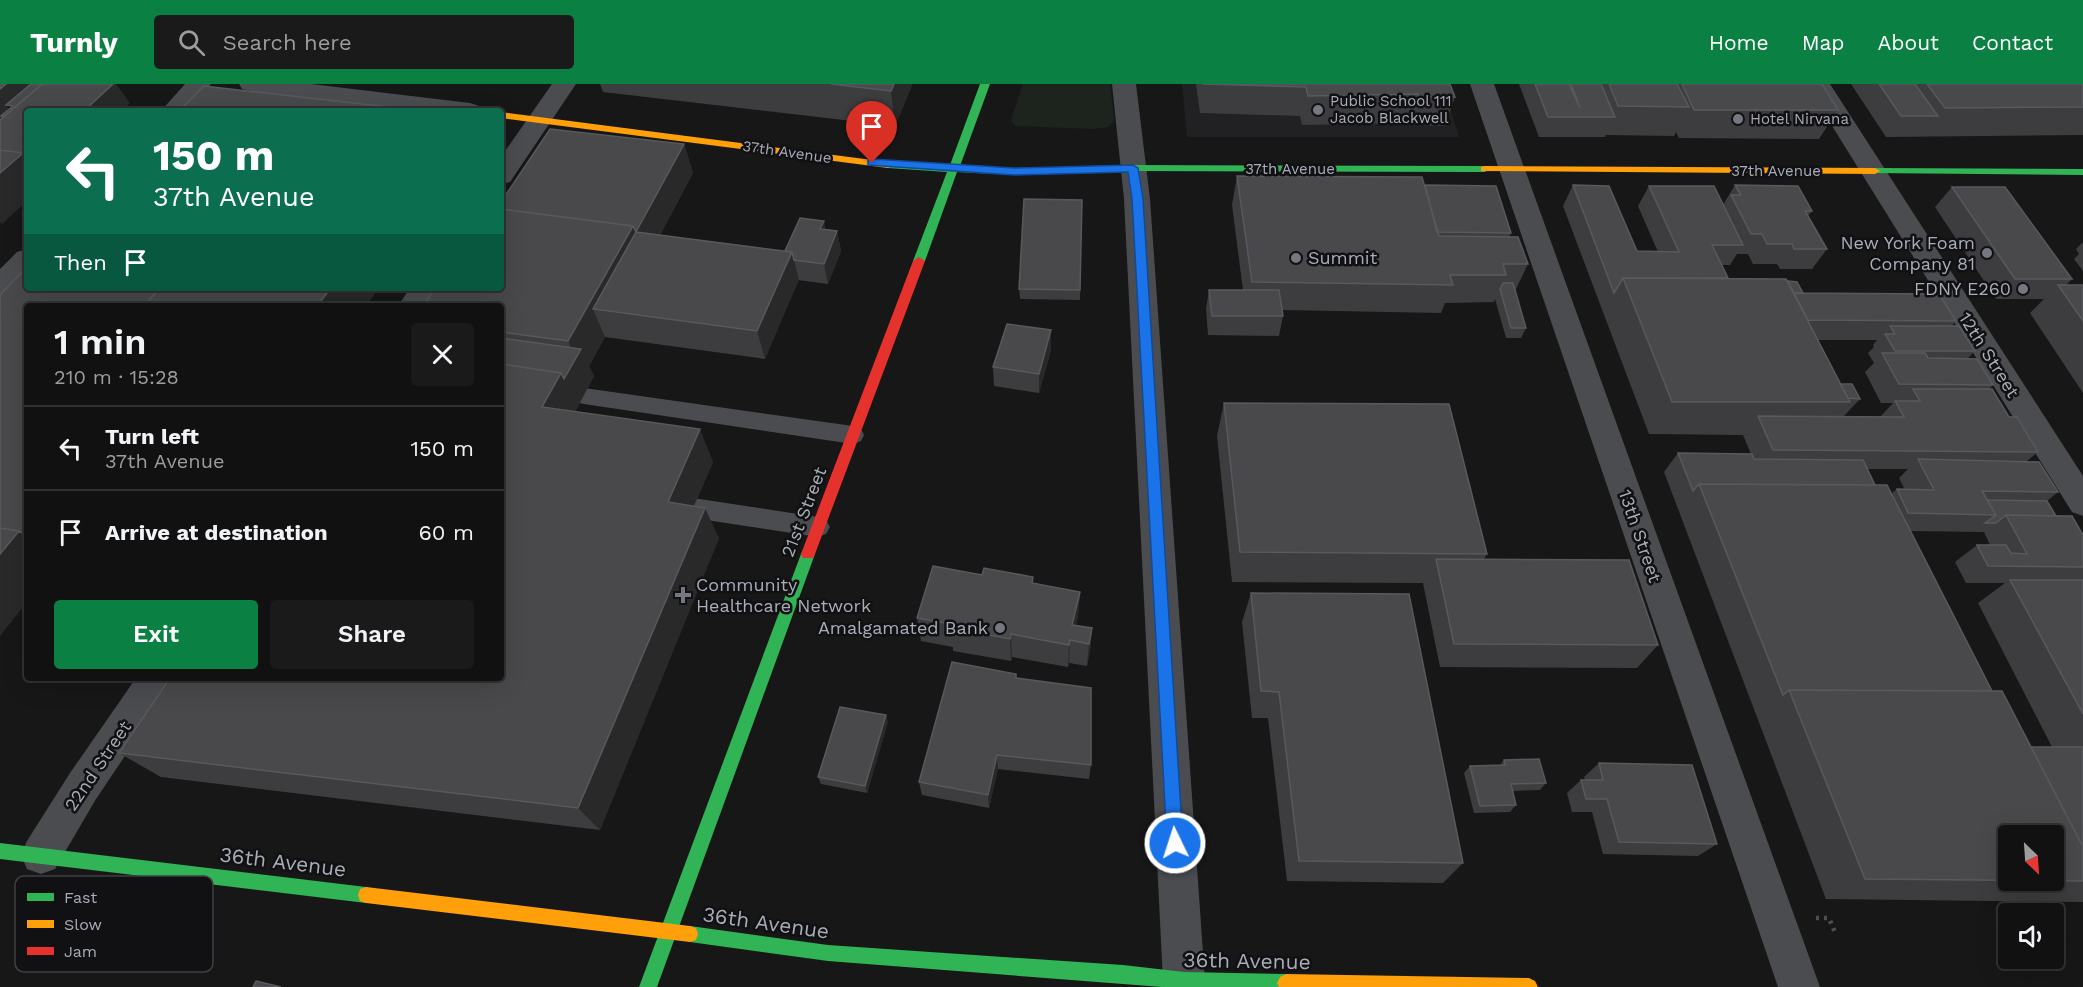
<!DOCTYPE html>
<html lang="en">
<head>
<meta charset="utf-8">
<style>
	:root { --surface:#111; --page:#1a1a1a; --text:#f1f3f6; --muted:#9c9d9f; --line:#303131; --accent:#0b8043 }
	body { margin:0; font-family:"Work Sans",sans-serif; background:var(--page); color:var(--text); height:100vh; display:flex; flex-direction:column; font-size:22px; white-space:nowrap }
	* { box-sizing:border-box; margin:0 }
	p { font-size:20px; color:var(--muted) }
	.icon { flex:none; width:33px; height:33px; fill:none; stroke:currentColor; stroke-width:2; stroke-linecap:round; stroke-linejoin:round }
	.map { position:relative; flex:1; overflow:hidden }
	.panel { position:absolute; left:24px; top:219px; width:480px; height:378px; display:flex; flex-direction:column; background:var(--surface); border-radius:6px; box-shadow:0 6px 24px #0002,0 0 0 2px var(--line) }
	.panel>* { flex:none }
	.guide { position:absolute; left:24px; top:24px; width:480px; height:183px; border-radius:6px; box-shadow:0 6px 24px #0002,0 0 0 2px var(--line); background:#0b6e4f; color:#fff; overflow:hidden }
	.needle { width:39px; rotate:155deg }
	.fabs { position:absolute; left:1998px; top:741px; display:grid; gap:12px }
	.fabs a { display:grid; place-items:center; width:66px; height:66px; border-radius:6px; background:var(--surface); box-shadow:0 6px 24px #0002,0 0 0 2px var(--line); font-size:30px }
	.pin { position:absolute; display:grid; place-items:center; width:51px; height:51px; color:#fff; margin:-62px -26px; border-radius:50% 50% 50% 0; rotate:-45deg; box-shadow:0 0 6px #0007 }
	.pin .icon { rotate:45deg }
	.me { position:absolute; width:66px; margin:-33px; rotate:356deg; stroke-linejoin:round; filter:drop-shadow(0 0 4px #0008) }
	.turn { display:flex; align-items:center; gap:21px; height:126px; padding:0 30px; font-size:27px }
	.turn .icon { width:78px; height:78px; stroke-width:2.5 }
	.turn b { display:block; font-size:42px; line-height:51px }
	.then { display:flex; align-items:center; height:57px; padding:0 30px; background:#0003; gap:12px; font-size:22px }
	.round { display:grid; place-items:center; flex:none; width:63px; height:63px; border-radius:6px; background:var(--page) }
	.headline { display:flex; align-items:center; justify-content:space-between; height:102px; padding:0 30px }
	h1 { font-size:36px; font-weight:600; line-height:45px }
	.button { display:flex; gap:12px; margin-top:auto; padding:12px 30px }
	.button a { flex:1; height:69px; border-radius:6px; background:var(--accent); color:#fff; font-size:24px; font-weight:600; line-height:69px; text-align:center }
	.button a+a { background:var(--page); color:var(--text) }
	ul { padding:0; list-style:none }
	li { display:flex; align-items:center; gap:18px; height:84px; padding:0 30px; border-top:2px solid var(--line) }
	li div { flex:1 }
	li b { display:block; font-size:22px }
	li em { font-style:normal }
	header { display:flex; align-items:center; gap:36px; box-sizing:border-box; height:84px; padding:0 30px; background:var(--accent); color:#fff }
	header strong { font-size:28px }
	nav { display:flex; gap:33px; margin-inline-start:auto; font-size:21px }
	.search { width:420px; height:54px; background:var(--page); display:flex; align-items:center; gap:15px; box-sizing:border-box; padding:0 21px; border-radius:6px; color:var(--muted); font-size:22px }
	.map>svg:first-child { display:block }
	.built { fill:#212123 }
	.green { fill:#1d241e }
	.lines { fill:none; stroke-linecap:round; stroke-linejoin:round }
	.path { stroke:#4d4e52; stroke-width:4.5; stroke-dasharray:3 5; stroke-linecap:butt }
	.lane { fill:#4b4c50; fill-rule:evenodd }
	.street { fill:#4b4c50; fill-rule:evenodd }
	.fast { fill:#30b455; fill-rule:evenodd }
	.slow { fill:#ff9f0a; fill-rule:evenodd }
	.jam { fill:#e5322d; fill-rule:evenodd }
	.wall { fill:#3d3d3f; fill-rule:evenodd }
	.shaded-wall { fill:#29292a }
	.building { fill:#49494c; stroke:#58595d; stroke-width:1.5; fill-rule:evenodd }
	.route { fill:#1a73e8; stroke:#114b97; stroke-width:1.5 }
	.poi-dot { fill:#757880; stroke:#111113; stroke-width:2 }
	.labels { text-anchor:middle; stroke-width:5; stroke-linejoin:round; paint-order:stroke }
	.far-poi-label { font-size:15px; fill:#a8adb8; stroke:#111113; text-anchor:start }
	.far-street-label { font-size:15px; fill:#a8adb8; stroke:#111113 }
	.poi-label { font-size:18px; fill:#a8adb8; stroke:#111113; text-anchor:end }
	.street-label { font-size:18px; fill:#a8adb8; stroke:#111113 }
	.near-street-label { font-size:21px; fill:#a8adb8; stroke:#111113 }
	.key { fill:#111113; stroke:#3e4045; stroke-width:1.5 }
	.key-label { font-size:16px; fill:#a8adb8 }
</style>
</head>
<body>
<header>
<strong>Turnly</strong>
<div class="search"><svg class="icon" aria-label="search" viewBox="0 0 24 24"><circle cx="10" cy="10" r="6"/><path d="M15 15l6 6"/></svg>Search here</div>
<nav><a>Home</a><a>Map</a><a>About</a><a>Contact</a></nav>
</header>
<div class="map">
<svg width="2083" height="903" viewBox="0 0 2083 903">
	<rect width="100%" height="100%" fill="#171717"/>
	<path class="built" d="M1182 0H1443L1459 53H1187Z"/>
	<path class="green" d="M1023 0H1110L1114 36 1109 43 1094 45 1015 42 1011 36Z"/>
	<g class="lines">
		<path class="path" d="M1816 834H1829L1836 851"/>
		<path class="lane" d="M584 304 853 342 861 345 864 351 861 357 853 360 584 320 576 318 573 312 576 306Z
			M693 414 818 433 826 436 830 443 826 450 818 453 693 434 685 431 681 424 685 417Z"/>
		<path class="street" d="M185 0H211L187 27H161Z
			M239 0H311L470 19 479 22 482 27H409L251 7 242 5Z
			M552 0H576L510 98 501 100V73Z
			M1112 0H1136L1150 115 1205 897 1202 903H1166L1163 897 1124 115Z
			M1470 0H1494L1820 903H1778Z
			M1806 0H1830L2083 392V432L2072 428Z
			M27 165V192L10 209 0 212V185L17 168Z
			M410 204H439L427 222H398Z
			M136 594H175L170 605 96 715 55 785 41 790 27 785 21 771 27 757 70 689Z"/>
		<path class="fast" d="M980 0H990L960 82 1014 85 1133 81 1485 82 1490 85 1485 88 1133 87 1014 91 957 88 925 177 919 181 915 180 913 177 947 88 888 84 883 81 888 78 950 81Z
			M1875 84 2083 85V91L1871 89 1870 87Z
			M808 464 813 466 815 470 657 903H639L801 470 803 466Z
			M0 759 366 803 372 805 374 811 372 817 366 819 0 775Z
			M690 842 828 861 1123 881 1184 888 1286 890 1292 893 1295 899 1293 903H1162L828 877 690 858 684 856 682 850 684 844Z"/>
		<path class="slow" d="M501 28 888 78 893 81 888 84 501 34Z
			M1485 82 1875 84 1880 87 1875 90 1481 87V83Z
			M366 803 690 842 696 844 698 850 696 856 690 858 366 819 360 817 358 811 360 805Z
			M1286 890 1529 894 1535 897 1538 903H1279L1277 899 1280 893Z"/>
		<path class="jam" d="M919 173 925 177 815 470 813 474H803L801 470 913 177Z"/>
	</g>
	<path class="wall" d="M600 0H912V1L895 42 603 8Z
		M1196 0H1450L1455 13 1445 42 1409 41V39L1302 41 1300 32 1200 29Z
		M1519 0H1822L1838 26 1819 55 1679 54 1676 48 1674 52 1606 51 1605 53H1539Z
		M1851 0H2083V51L1886 53Z
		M684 60 693 89 660 151 785 167 826 145 837 147 841 167 828 200 798 196 765 275 605 253 589 282 594 292 575 328 713 378 694 422 719 454 600 746 161 693 119 669 501 594V222Z
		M1237 92 1425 101 1511 149 1509 153 1528 180 1515 207 1526 244 1521 254H1506L1495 215 1494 218 1445 219 1441 229 1282 226 1283 232 1279 252 1208 251 1206 225 1209 206H1243L1232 121Z
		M1573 101 1637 167 1658 168 1638 122 1649 102 1723 121 1735 101 1812 127 1808 132 1827 165 1812 185H1780L1777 180H1753L1748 170H1737L1730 181H1722L1728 194 1788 197 1803 210 1956 237 1952 242 1975 267 1967 275 1993 301 1989 305 2009 333 2038 368 2027 377 2058 408 2047 417 2056 432 2083 451V818L1826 815 1664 388 1678 369 1751 370 1743 351 1649 350 1563 122ZM1818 256H1877L1873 261 1874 263 1868 269 1874 279 1865 288 1881 319H1893L1880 333H1843L1860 315 1840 300ZM1867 385H1908L1899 394 1905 406 1897 405 1891 410 1875 401ZM1910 447 1984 448 1990 461H1977L1955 478 1966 499H2005L1978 519 2052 663H2031L1992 607Z
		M1952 103 2072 195 2066 201H2083V309L2030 229 2044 215H1996L1935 123Z
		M1082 116 1080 216 1020 215 1019 205Z
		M2083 158V187L2074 175 2079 170 2076 165Z
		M1051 246V266L1039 309 994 302 993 283Z
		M1224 319 1487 470 1484 475 1658 561 1637 584 1440 583 1423 499 1232 498 1217 352Z
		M982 491 1033 493V499L1080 508 1078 531 1076 541 1092 544 1090 567 1087 582 1069 579 1068 583 1012 573 1011 577 953 567V563L921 557 917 534Z
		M1251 509 1463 779 1443 799 1287 797 1268 634H1252L1242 538Z
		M1017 594 1091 681 1089 695 998 685 989 724 922 711 919 698Z
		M888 638 867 709 821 700 818 693Z
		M1504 676 1546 699 1540 706 1512 707 1516 721 1510 728 1474 729 1464 689 1470 682 1500 681Z
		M1599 679 1717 760 1698 772 1603 770 1592 728H1572L1567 709 1581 696H1585L1584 693Z"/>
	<path class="shaded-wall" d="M0 0H29L36 9 13 22 6 21 13 30 1 32 5 37 0 41Z
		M113 0H116L130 19 122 27H84Z
		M894 0H912V1L895 42 891 7Z
		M684 60 693 89 618 229 593 225 605 253 589 282 594 292 560 356 542 323 561 289 576 274 568 257 633 142Z
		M23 69 27 73V117L2 140 0 138V89Z
		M824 137 828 157 820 145Z
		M837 147 841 167 828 200 824 180Z
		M792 168 799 196 765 275 757 247Z
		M331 204H379L366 222H317Z
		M1051 246V266L1039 309V290Z
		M700 345 713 378 682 449 668 418Z
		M705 424 719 454 600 746 578 724Z
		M19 447 27 453V518L0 552V470Z
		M1080 508 1078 531 1073 557 1072 541Z
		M1092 544 1090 567 1087 582 1089 560Z
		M1011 550 1012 573 1011 577 1010 555Z
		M1070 556 1069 579 1068 583 1069 561Z
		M886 631 888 638 867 709 865 702Z
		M997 671 998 685 989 724 988 711Z"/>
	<path class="building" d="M0 0H6L0 5Z
		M31 0H42L4 33 1 32 13 22 6 21Z
		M42 0H113L84 27H27V73L23 69 0 66V36Z
		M831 0H894L891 7Z
		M1203 0H1450L1455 13H1418V10L1308 12 1306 3Z
		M1535 0H1569L1580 24 1571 0H1601L1615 33H1548Z
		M1609 0H1677L1689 23 1618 22Z
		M1682 0H1822L1838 26H1694Z
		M1879 0H1915L1938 32H1901Z
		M1927 0H2083V23L1945 24Z
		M204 2 424 27H179Z
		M550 45 684 60 636 148 633 142 501 125V118Z
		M0 66 23 69 0 89Z
		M1237 92 1422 93 1439 152 1518 153 1528 180H1503L1506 191H1450L1453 201 1252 198Z
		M1425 101 1496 102 1511 149 1437 148Z
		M1573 101 1609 102 1637 167 1679 168 1649 102H1714L1743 161H1712L1728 194H1623L1614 209Z
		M1735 101 1798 102 1812 127H1805L1827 165H1794L1792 160H1767L1762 150H1751L1731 111H1741Z
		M1952 103H2005L2072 195H2015Z
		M1024 115 1082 116 1080 206 1019 205Z
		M501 125 633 142 568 257 501 248V222H423L435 204H501Z
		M800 134 824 137 820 145 837 147 824 180 794 176 792 168 785 167Z
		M636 148 792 168 757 247 593 225Z
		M27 183V204H160L144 222H27V452L19 447 0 444V211Z
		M1623 194 1786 195 1850 318H1672Z
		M1788 197 1797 198 1803 209H1794Z
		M1503 199H1513L1526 244H1511L1500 205Z
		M2058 201H2083V237Z
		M160 204H331L317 222H144Z
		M1209 206H1279L1283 232H1212Z
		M1794 209 1939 210 1956 237 1808 236Z
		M1007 240 1051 246 1039 290 993 283Z
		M1890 242H1959L1975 267H1895L1885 250H1895Z
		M501 254 581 265 564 295 561 289 501 280Z
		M1882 269H1925L1928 274 1977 275 1993 301 1899 300Z
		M501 280 561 289 542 323 700 345 668 418 705 424 578 724 119 669 170 594H501Z
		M1840 300H1852L1860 315 1848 314Z
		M1913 305H1992L2009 333H2017L2038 368 1773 366 1758 332 1904 333 1895 317H1920Z
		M1224 319 1449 320 1487 470 1240 468Z
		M1678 369 1752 370 1754 375 1863 376 1875 401 1699 400 1693 407Z
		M1918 375 2039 378 2058 408 1982 407 1996 431 1908 429 1897 405 1934 406Z
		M1699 400 1887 401 1992 607 1789 606 1783 611Z
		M1987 416 2047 417 2056 432 2006 431 1996 439H1985L1996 431Z
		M2006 431 2072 432 2083 451V483L1988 482 1977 461H2006L2011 469 2027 470Z
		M0 444 19 447 0 470Z
		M1436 475 1629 476 1658 561 1454 560Z
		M933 482 982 491 984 484 1033 493 1032 499 1080 508 1072 541 1092 544 1089 560 1070 556 1069 561 1011 550 1010 555 950 544 951 540 917 534Z
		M2010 496H2083V630Z
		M1251 509 1409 510 1463 779 1299 777 1279 608 1261 607Z
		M952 578 1016 590V594L1091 604V681L997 671 988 711 919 698Z
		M1789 606 2002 607 2083 763V797L1865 795ZM2008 752H2054V796H2008Z
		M840 623 886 631 865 702 818 693Z
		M2031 663H2083V763Z
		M1539 675 1546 699 1511 700 1516 721 1480 722 1470 682 1505 681 1504 676Z
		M1599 679 1692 681 1717 760 1619 758 1607 715H1586L1581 696H1603Z
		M256 897 281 903H253Z"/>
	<path class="route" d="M872 75 1014 84 1133 81 1138 84 1143 115 1183 759 1181 765 1175 767 1170 765 1167 759 1132 115 1128 88 1014 91 868 81V76Z"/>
	<g class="poi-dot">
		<circle cx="1318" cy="26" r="6"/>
		<circle cx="1738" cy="35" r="6"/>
		<circle cx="1987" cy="169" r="6"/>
		<circle cx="1296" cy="174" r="6"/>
		<circle cx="2023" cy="205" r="6"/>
		<path d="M680 502h6v6h6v6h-6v6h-6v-6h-6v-6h6z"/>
		<circle cx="1000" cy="544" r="6"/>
	</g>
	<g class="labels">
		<g class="far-poi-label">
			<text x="1330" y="22">Public School 111<tspan x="1330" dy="17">Jacob Blackwell</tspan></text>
			<text x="1750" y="40">Hotel Nirvana</text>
		</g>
		<g class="far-street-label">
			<text transform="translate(787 68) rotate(8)" y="5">37th Avenue</text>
			<text x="1290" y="90">37th Avenue</text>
			<text x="1776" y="92">37th Avenue</text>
		</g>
		<g class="poi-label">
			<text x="1975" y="165">New York Foam<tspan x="1975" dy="21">Company 81</tspan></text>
			<text x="1308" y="180" text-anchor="start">Summit</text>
			<text x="2011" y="211">FDNY E260</text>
			<text x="696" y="507" text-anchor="start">Community<tspan x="696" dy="21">Healthcare Network</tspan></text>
			<text x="988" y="550">Amalgamated Bank</text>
		</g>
		<g class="street-label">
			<text transform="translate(1989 271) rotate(58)" y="6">12th Street</text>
			<text transform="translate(804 428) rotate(-69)" y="6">21st Street</text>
			<text transform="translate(1640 452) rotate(71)" y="6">13th Street</text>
			<text transform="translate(98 682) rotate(-56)" y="6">22nd Street</text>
		</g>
		<g class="near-street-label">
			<text transform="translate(283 778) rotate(7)" y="7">36th Avenue</text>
			<text transform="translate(766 839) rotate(8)" y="7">36th Avenue</text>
			<text transform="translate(1247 877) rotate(1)" y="7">36th Avenue</text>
		</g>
	</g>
	<rect x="15" y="792" width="198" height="96" rx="9" class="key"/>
	<rect x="27" y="809" width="27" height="8" fill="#30b455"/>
	<rect x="27" y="836" width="27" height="8" fill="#ff9f0a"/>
	<rect x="27" y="863" width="27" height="8" fill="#e5322d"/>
	<g class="key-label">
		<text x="64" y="819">Fast</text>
		<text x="64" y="846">Slow</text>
		<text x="64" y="873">Jam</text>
	</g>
</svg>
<div class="fabs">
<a><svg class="needle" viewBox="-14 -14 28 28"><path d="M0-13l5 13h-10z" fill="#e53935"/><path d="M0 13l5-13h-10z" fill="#9c9d9f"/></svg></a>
<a><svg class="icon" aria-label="sound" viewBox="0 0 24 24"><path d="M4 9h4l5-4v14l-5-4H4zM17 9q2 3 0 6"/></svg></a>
</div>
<div class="pin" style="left:872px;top:79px;background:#d93025"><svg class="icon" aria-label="arrive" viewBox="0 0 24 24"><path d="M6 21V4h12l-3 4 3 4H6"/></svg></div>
<svg class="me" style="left:1175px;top:759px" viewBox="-20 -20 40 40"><circle r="17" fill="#1a73e8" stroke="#fff" stroke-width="3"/><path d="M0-11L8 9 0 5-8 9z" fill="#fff"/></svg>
<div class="guide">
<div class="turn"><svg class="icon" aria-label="left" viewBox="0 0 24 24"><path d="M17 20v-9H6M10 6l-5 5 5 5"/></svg><div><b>150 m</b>37th Avenue</div></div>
<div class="then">Then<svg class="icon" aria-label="arrive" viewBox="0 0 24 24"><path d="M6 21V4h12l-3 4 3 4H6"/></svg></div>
</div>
<section class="panel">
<div class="headline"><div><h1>1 min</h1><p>210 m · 15:28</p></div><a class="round"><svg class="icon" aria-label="close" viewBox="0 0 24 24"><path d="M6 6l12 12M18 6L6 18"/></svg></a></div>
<ul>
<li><svg class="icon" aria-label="left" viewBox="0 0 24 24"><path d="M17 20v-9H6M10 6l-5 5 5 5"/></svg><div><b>Turn left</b><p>37th Avenue</p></div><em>150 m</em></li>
<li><svg class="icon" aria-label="arrive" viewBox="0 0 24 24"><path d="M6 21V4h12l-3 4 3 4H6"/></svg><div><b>Arrive at destination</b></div><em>60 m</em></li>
</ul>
<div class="button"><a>Exit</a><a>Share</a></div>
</section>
</div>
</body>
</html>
